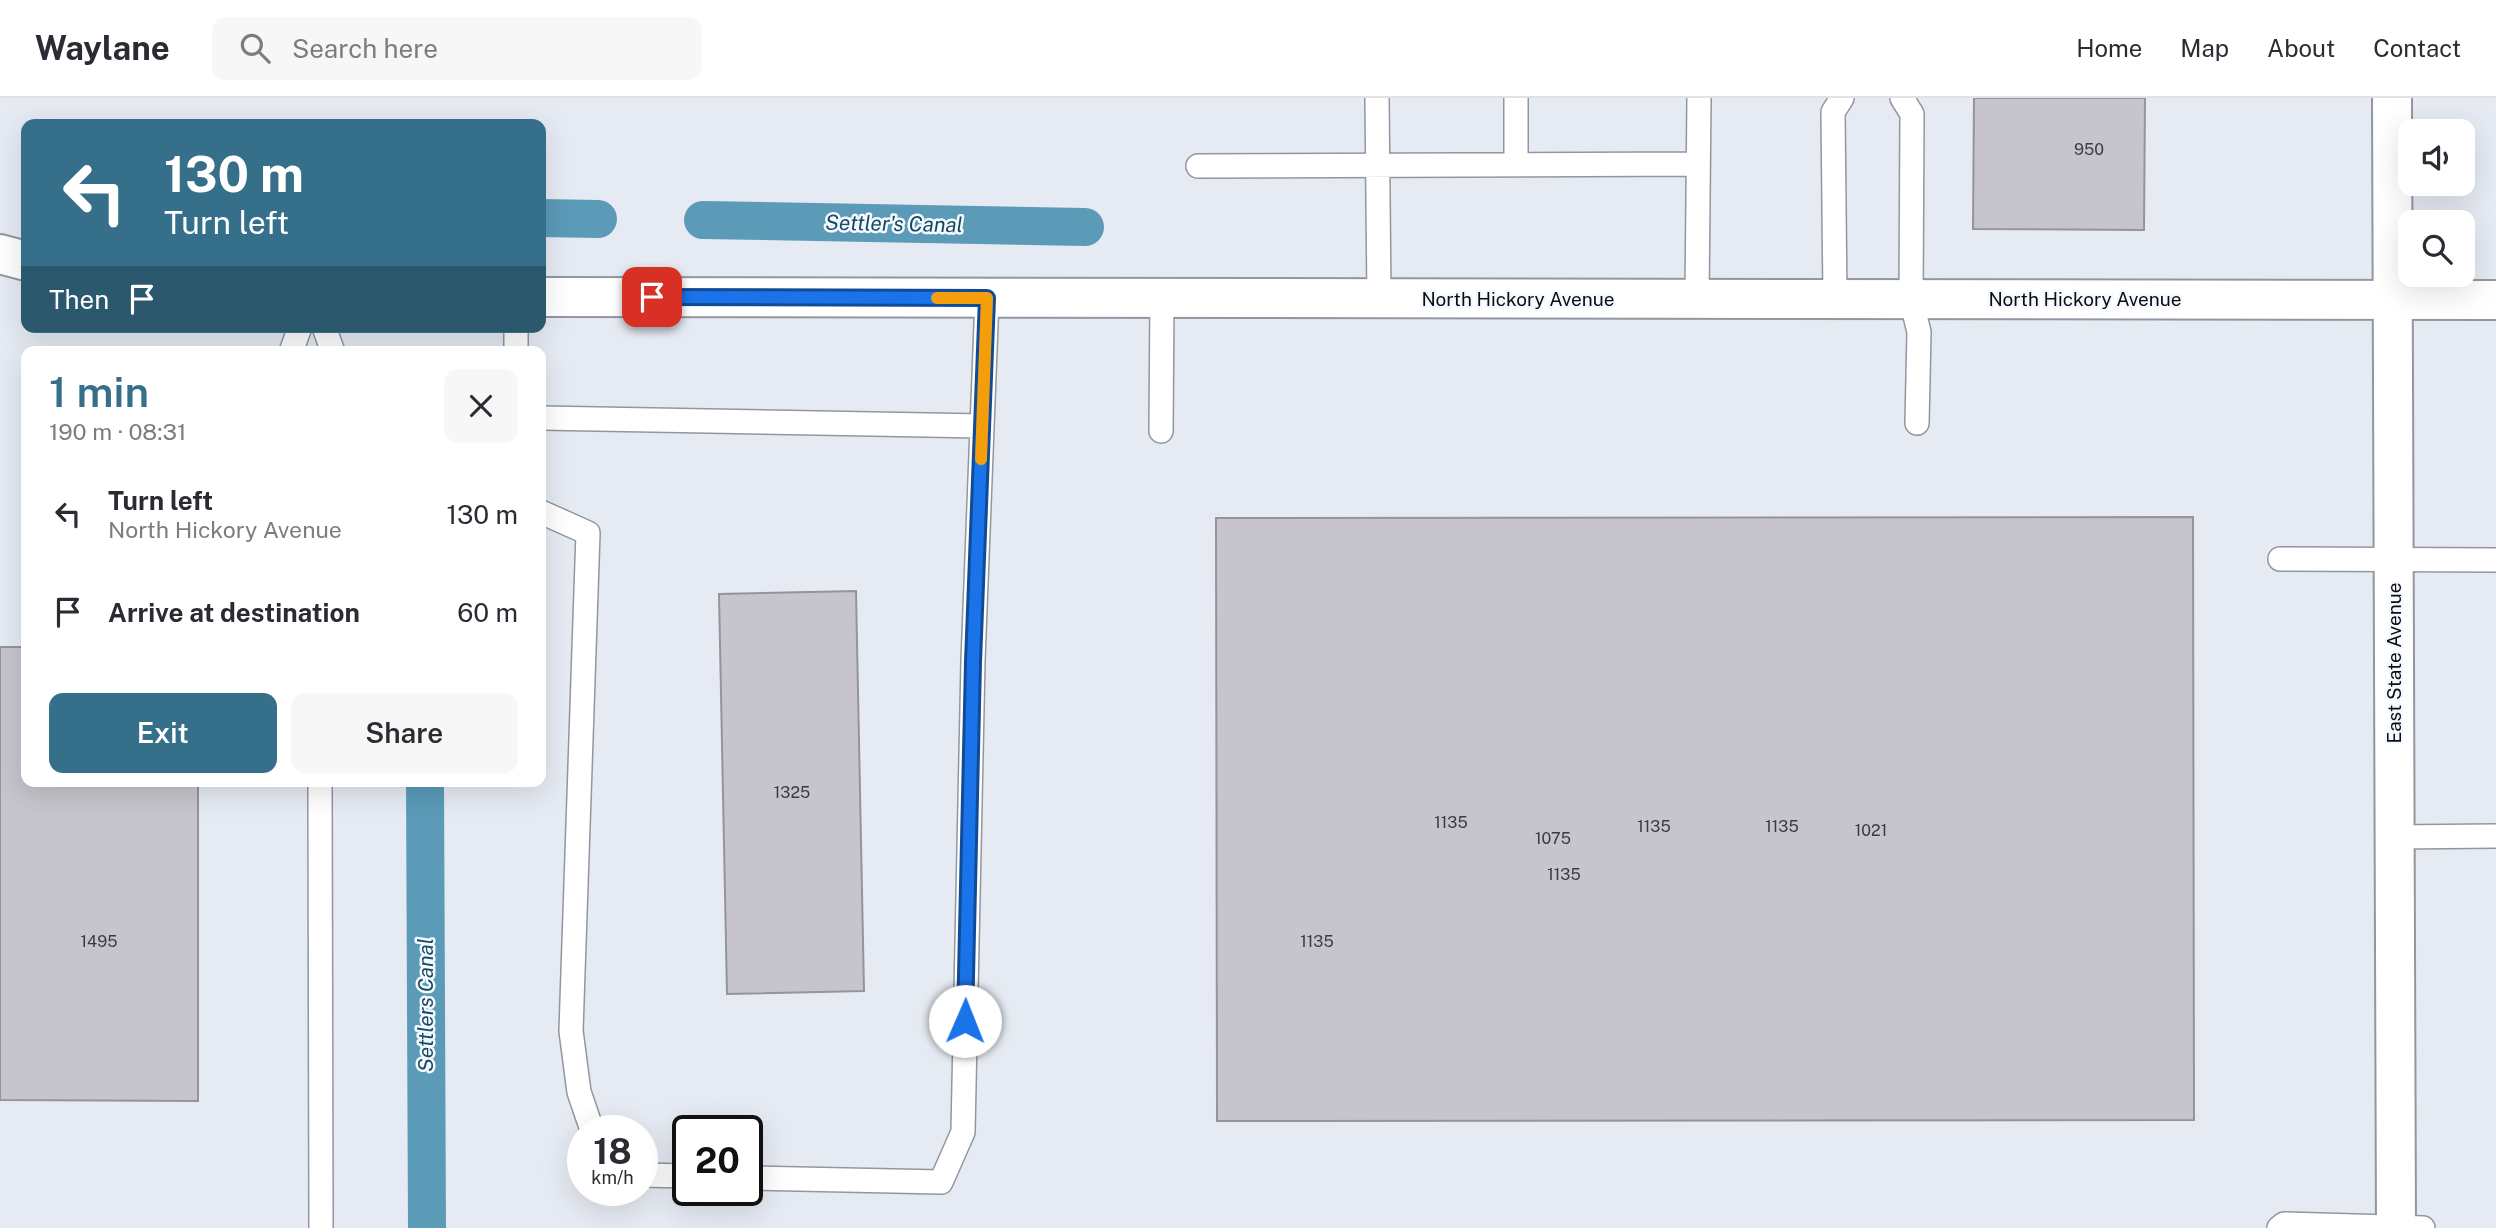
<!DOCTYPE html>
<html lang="en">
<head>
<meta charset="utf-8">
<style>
	:root { --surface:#fff; --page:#f7f7f7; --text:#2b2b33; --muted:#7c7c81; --line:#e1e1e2; --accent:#366f89 }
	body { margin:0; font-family:"Public Sans",sans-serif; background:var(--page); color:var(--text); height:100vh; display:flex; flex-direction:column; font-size:26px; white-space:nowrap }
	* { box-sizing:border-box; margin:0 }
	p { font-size:23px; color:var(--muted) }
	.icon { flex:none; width:38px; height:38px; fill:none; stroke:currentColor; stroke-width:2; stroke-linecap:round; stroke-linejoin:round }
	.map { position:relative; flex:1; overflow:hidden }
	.panel { position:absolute; left:21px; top:248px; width:525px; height:441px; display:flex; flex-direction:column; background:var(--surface); border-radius:14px; box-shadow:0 7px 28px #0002 }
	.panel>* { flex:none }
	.guide { position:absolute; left:21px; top:21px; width:525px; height:214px; border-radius:14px; box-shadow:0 7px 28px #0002; background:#366f89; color:#fff; overflow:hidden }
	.tools { position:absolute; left:2398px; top:21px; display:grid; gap:14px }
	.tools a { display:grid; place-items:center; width:77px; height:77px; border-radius:14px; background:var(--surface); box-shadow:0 7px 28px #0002; font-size:35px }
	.speed { position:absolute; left:567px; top:1017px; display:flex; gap:14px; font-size:35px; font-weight:700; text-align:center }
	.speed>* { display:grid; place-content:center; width:91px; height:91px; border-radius:50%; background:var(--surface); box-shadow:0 7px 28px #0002; line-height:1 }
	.speed small { font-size:18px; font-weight:400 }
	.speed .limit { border:4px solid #111; border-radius:10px; background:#fff; color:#111 }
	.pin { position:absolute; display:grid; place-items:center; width:60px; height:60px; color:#fff; margin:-30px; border-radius:14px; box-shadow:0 4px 10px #0006 }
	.me { position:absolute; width:77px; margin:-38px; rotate:1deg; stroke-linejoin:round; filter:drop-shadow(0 0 5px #0008) }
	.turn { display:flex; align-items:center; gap:24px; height:147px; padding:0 28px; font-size:32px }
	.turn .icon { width:91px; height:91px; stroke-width:2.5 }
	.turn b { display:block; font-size:49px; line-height:60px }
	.then { display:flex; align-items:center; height:66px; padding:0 28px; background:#0003; gap:14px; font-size:26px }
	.round { display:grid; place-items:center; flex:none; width:74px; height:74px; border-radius:14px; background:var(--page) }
	.summary { display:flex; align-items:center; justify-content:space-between; height:119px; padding:0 28px }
	h1 { font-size:42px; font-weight:600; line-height:52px; color:var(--accent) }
	.action { display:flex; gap:14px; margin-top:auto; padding:14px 28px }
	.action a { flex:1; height:80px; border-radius:14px; background:var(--accent); color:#fff; font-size:28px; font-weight:600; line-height:80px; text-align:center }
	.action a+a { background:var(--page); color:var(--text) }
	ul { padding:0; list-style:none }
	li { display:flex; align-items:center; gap:21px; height:98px; padding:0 28px }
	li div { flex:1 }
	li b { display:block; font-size:26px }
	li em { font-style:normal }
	header { display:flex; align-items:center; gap:42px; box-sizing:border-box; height:98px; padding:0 35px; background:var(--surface); border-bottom:2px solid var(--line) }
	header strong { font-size:33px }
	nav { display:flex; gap:38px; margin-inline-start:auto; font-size:24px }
	.search { width:490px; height:63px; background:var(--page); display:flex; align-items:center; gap:18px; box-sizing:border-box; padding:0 24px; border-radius:14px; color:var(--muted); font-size:26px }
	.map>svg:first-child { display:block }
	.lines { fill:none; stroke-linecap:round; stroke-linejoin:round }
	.canal { stroke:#5b9bb8; stroke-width:38 }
	.building { fill:#c6c4cc; stroke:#95939b; stroke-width:2 }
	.lane-casing { stroke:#92979f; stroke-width:26 }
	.street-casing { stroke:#92979f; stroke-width:42 }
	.secondary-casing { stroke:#92979f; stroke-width:42 }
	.lane { stroke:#fff; stroke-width:23 }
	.street { stroke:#fff; stroke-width:38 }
	.secondary { stroke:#fff; stroke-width:38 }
	.route-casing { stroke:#114b97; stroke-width:18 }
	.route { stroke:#1a73e8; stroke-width:12 }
	.slow { stroke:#f59e0b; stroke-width:12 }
	.labels { text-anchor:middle; stroke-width:5; stroke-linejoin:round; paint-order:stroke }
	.number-label { font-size:16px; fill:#3a3b3e }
	.street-label { font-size:19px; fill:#0b0d0f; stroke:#f4f8ff }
	.water-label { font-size:21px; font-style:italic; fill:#164a60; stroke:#f4f8ff }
</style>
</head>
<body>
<header>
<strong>Waylane</strong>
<div class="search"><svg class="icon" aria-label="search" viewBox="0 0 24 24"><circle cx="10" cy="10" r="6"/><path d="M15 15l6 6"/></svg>Search here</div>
<nav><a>Home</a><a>Map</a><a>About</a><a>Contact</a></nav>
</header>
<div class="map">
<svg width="2496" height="1130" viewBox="0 0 2496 1130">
	<rect width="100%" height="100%" fill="#e6ebf3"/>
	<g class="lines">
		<path class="canal" d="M541 120 598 121
			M703 122 1085 129
			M425 684 427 1130"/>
	</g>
	<path class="building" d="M1974 0H2145L2144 132 1973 131Z
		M2193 419 2194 1022 1217 1023 1216 420Z
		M856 493 864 893 727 896 719 496Z
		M0 549H26V684H198V1003L0 1002Z"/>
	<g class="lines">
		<g class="lane-casing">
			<path id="lane" d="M1377 0 1379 201
				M1516 0V66
				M1902 0 1912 16 1911 201 1919 234 1917 325
				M1198 68 1698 66
				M1697 201 1699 0
				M1835 201 1833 14 1842 0
				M324 229 333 254
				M516 229V254
				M291 254 300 229
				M541 320 982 328
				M1161 333 1162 200
				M541 414 588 435 571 933 579 994 592 1032
				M2280 461 2496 462
				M320 684 321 1130
				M2394 739 2496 738
				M642 1077 688 1078
				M747 1080 941 1084 963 1034 973 563 987 200
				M2279 1130 2284 1126 2423 1130"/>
		</g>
		<g class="street-casing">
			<path id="street" d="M2392 0 2396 1130"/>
		</g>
		<g class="secondary-casing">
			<path id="secondary" d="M0 156 26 163
				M541 199 2496 202"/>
		</g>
		<use href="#lane" class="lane"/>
		<use href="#street" class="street"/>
		<use href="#secondary" class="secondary"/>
	</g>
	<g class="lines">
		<g class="route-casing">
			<path id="route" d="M652 199 987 200 973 564 965 923"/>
		</g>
		<use href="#route" class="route"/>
		<path class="slow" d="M937 200H987L981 361"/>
	</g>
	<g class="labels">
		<g class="number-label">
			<text x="2089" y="57">950</text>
			<text x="792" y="700">1325</text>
			<text x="1451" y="730">1135</text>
			<text x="1654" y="734">1135</text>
			<text x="1782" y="734">1135</text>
			<text x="1871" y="738">1021</text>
			<text x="1553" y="746">1075</text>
			<text x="1564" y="782">1135</text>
			<text x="99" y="849">1495</text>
			<text x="1317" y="849">1135</text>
		</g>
		<g class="street-label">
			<text x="1518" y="208">North Hickory Avenue</text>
			<text x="2085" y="208">North Hickory Avenue</text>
			<text transform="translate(2394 565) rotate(-90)" y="7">East State Avenue</text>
		</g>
		<g class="water-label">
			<text transform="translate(894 126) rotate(1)" y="7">Settler's Canal</text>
			<text transform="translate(426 907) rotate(-90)" y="7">Settlers Canal</text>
		</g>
	</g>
</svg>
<div class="tools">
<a><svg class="icon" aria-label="sound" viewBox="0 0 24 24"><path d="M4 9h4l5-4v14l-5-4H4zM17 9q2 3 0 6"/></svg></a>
<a><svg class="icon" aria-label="search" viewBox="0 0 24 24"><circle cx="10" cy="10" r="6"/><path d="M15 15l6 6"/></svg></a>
</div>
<div class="speed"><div>18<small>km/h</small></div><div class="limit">20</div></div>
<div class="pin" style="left:652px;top:199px;background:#d93025"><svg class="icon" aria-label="arrive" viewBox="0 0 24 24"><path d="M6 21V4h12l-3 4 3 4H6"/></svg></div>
<svg class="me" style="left:965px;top:923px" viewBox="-20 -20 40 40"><circle r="19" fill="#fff"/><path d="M0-13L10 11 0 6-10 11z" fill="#1a73e8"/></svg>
<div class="guide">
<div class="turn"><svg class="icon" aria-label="left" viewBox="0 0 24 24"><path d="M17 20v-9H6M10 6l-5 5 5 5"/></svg><div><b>130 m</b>Turn left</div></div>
<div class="then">Then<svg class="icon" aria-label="arrive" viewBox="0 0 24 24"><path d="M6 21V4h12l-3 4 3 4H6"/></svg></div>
</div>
<section class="panel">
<div class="summary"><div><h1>1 min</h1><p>190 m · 08:31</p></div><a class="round"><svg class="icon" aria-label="close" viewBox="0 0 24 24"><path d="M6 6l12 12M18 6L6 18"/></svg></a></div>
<ul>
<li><svg class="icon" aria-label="left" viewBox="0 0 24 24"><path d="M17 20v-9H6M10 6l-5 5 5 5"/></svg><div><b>Turn left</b><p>North Hickory Avenue</p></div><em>130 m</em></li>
<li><svg class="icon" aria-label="arrive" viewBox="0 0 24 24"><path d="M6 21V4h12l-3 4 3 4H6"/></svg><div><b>Arrive at destination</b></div><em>60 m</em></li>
</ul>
<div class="action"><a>Exit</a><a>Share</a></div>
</section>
</div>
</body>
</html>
